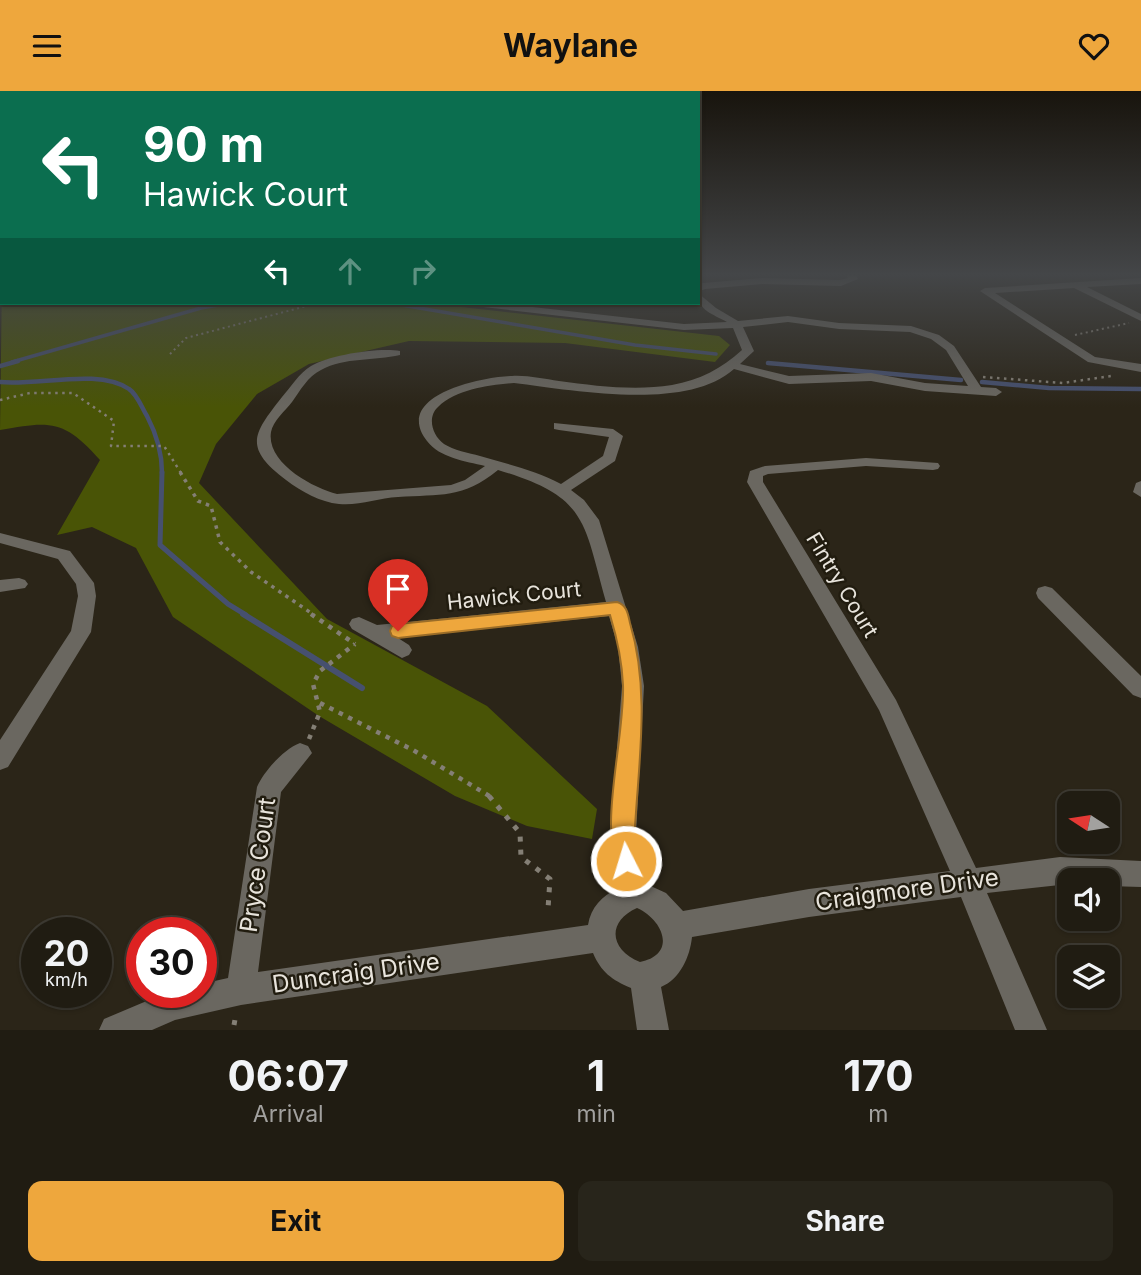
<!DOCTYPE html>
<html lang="en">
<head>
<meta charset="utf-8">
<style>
	:root { --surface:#201c12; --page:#28251b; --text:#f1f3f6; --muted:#a2a19f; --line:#3d3a32; --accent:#eea73d }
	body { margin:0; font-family:Inter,sans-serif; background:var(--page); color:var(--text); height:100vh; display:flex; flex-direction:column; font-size:26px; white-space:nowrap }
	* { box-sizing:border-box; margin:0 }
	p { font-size:23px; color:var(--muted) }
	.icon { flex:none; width:38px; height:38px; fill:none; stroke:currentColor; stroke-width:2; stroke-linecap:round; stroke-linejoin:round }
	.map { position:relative; height:939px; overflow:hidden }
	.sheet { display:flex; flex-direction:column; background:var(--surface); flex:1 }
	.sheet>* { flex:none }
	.top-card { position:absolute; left:0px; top:0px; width:700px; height:214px; box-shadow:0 2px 5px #0004,0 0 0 2px var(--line); background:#0b6e4f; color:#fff; overflow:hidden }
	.needle { width:46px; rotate:282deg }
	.buttons { position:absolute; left:1057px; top:700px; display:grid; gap:14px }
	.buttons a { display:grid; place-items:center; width:63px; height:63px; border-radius:14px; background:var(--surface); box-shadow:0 2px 5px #0004,0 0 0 2px var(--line); font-size:35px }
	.speed { position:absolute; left:21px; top:826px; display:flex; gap:14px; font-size:35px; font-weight:700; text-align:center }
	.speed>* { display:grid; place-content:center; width:91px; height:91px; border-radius:50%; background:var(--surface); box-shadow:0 2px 5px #0004,0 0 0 2px var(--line); line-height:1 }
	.speed small { font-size:18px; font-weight:400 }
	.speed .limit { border:10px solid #d22; background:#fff; color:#111 }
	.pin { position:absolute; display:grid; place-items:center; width:60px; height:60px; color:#fff; margin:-72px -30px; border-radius:50% 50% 50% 0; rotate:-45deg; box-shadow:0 0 7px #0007 }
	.pin .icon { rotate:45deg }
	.me { position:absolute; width:77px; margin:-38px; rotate:355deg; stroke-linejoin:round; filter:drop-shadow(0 0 5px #0008) }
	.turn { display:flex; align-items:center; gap:24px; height:147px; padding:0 28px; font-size:32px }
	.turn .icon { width:91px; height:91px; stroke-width:2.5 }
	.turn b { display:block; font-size:49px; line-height:60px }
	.lanes { display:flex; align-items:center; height:66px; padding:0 28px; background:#0003; justify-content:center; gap:35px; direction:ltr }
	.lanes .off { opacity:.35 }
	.eta { display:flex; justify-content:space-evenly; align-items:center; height:119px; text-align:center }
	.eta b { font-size:42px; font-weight:700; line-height:49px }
	.cta { display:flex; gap:14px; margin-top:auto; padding:14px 28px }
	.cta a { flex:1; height:80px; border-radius:14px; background:var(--accent); color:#111; font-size:28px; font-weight:700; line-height:80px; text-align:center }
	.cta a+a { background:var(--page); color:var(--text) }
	header { display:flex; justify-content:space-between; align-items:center; height:91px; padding:0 28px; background:var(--accent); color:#111; font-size:32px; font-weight:700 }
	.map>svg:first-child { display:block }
	.forest { fill:#495406 }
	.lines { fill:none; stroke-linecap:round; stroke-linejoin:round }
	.stream-far3 { stroke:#46506f; stroke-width:3.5 }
	.stream-far2 { stroke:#46506f; stroke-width:4.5 }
	.stream-far1 { stroke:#46506f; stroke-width:5 }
	.stream { stroke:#46506f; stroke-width:6 }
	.path-far4 { stroke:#847f75; stroke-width:2; stroke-dasharray:2 3.5; stroke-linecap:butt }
	.path-far3 { stroke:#847f75; stroke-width:2.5; stroke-dasharray:2.5 4.5; stroke-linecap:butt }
	.path-far2 { stroke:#847f75; stroke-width:3.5; stroke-dasharray:3.5 5; stroke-linecap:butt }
	.path-far1 { stroke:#847f75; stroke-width:4.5; stroke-dasharray:4.5 6; stroke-linecap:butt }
	.path { stroke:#847f75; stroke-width:5; stroke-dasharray:5 8; stroke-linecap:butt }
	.minor { fill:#6a6760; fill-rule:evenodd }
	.route { fill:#eea73d; stroke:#9b6d28; stroke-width:2 }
	.labels { text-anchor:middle; stroke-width:5; stroke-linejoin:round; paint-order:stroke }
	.street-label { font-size:21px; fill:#e8e4dc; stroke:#211c0f }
	.near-street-label { font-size:24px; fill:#e8e4dc; stroke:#211c0f }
</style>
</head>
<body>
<header><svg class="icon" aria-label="menu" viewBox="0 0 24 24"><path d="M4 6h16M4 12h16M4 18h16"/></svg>Waylane<svg class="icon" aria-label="heart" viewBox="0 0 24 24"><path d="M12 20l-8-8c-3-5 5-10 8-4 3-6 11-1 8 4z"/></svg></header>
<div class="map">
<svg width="1141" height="939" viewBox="0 0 1141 939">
	<rect width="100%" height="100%" fill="#2b2518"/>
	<path class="forest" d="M2 186V212H446L444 214 719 245 730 254 715 271 565 252 409 250 309 273 257 303 216 353 199 392 327 528 487 615 597 718 592 748 527 735 455 705 319 625 173 526 136 457 92 436 57 444 100 369C64 328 50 330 0 339Z"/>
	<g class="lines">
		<path class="stream-far3" d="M390 212 635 254 716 263
			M12 271 201 217 230 212"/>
		<path class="stream-far2" d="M768 272 961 289
			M0 275 18 270
			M0 291C38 295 98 277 129 298 137 303 142 317 147 325 157 344 162 361 162 382
			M982 291 1049 297 1141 298"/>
		<path class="stream-far1" d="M162 381 160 454 228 513 246 524"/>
		<path class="stream" d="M243 523 362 597"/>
		<path class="path-far4" d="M1075 244 1129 232
			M170 263 186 247 318 212"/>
		<path class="path-far3" d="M983 286 1063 292 1111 285
			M0 309 30 302H73L114 330 111 355H164L181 382"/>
		<path class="path-far2" d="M180 381 198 410 211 415 220 451 251 481 314 524"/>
		<path class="path-far1" d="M311 523 355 553
			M320 612 413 659 491 706
			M309 648 320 621 313 593 320 580 355 553"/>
		<path class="path" d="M489 705 520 742 521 766 550 788 548 818
			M234 934 236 923"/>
		<path class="minor" d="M846 184H856L858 188 841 195 762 193 705 198 698 201V194L703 192 762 187 840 189 848 187Z
			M1141 187V193L1087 196 1141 223V230L1074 197 995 202 1095 266 1141 273V281L1088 271 980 200 985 197Z
			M698 202 716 217 738 230 788 225 839 232 911 235 939 244 954 255 981 296 996 297 1002 301 996 305 925 300 871 290 789 293 734 278C686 321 573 299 514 292 489 294 457 298 438 316 427 326 432 344 444 353 453 359 469 362 480 365 507 373 535 379 561 393L603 365 609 346 559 339 554 338V332L613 338 623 345 615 370 571 399 584 409 599 429 638 556 644 595 636 743 644 792 666 802 683 820 809 798 950 780 879 619 747 391 750 380 765 375 866 367 938 372 940 375 938 378 933 379 866 375 768 383 763 385V391L896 609 976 777 1060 766 1141 770V796L1108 795V789H1069V793L987 802 1047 939H1015L961 806 809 826 692 846C690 866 680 888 661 896L669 939H637L631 897C612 889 601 881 593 862L241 914 175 929 152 939H99L104 928 168 901H201V893L228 887 257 696C264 680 284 658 300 652L308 655 312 662 281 701 258 881 588 834C591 816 602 805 617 798L610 743 622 595 618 556 609 525 398 547 409 554 412 559 409 564 402 567 352 538 349 533 352 528 359 526 377 534 606 511C583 429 588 406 498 379 463 408 440 403 398 406 378 407 359 415 339 413 320 411 302 401 286 389 242 356 254 342 282 306 291 296 299 282 311 275 329 264 379 256 400 260V264C374 270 345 266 321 279 308 285 300 300 292 311 285 320 273 330 271 341 266 372 313 397 337 403L451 394 465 389 485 375C465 370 440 367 427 350 392 305 480 286 512 285 527 284 544 288 559 290 596 295 635 300 672 294 700 289 721 278 742 259L733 237 684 239 474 215 469 212H498L684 233 727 231C713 223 698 220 698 202ZM788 231 839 238 910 241 931 248 946 259 968 295 925 292 871 282 789 285 740 273 754 260 743 236ZM637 817C664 829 677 864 640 871 610 859 606 831 637 817Z
			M1141 390V406L1133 401 1136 392Z
			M0 442 70 460 94 492 96 505 91 541 8 676 0 679V649L71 540 78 505 76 493 58 468 0 452Z
			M19 487 25 489 28 493 25 497 0 501V489Z
			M1045 495 1052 497 1141 585V607L1133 604 1038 507 1036 502 1038 497Z"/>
	</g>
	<linearGradient id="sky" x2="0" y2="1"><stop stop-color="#18140d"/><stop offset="0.58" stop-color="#444648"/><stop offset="1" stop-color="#444648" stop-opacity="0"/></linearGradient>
	<rect width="1141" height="316" fill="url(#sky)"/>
	<path class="route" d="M617 511C627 514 628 523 630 532 650 599 639 668 635 736 634 751 641 765 635 778L626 782 618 778C599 733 625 645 623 594 622 570 617 547 610 524L398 547 392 545 390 540 392 535 398 533Z"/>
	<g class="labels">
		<g class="street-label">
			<text transform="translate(842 494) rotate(59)" y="7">Fintry Court</text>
			<text transform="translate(514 505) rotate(-6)" y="7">Hawick Court</text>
		</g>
		<g class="near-street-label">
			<text transform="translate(258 774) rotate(-82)" y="8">Pryce Court</text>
			<text transform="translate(907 799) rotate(-8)" y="8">Craigmore Drive</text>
			<text transform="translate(356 882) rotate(-8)" y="8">Duncraig Drive</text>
		</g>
	</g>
</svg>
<div class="buttons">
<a><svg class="needle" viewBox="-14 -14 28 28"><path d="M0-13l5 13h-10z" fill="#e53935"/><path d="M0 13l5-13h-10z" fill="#a2a19f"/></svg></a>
<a><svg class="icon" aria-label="sound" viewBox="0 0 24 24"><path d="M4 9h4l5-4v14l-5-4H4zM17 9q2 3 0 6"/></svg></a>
<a><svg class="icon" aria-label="layers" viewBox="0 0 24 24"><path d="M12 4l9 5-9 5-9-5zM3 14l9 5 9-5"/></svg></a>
</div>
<div class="speed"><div>20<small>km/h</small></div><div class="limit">30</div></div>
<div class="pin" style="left:398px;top:540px;background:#d93025"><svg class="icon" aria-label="arrive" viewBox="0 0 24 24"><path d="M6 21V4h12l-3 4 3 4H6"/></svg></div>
<svg class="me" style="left:626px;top:770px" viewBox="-20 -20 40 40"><circle r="17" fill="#eea73d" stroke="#fff" stroke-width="3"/><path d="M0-11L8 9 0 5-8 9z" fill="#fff"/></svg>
<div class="top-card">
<div class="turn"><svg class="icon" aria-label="left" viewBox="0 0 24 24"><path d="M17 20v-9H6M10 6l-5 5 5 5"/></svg><div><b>90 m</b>Hawick Court</div></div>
<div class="lanes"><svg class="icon" aria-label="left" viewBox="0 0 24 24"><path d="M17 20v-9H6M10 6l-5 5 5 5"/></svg><svg class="icon off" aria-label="ahead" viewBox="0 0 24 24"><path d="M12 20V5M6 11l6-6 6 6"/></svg><svg class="icon off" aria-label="right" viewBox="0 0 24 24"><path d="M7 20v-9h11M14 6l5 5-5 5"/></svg></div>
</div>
</div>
<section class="sheet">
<div class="eta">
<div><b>06:07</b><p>Arrival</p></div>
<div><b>1</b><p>min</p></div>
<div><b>170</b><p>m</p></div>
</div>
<div class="cta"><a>Exit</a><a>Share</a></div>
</section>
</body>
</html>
